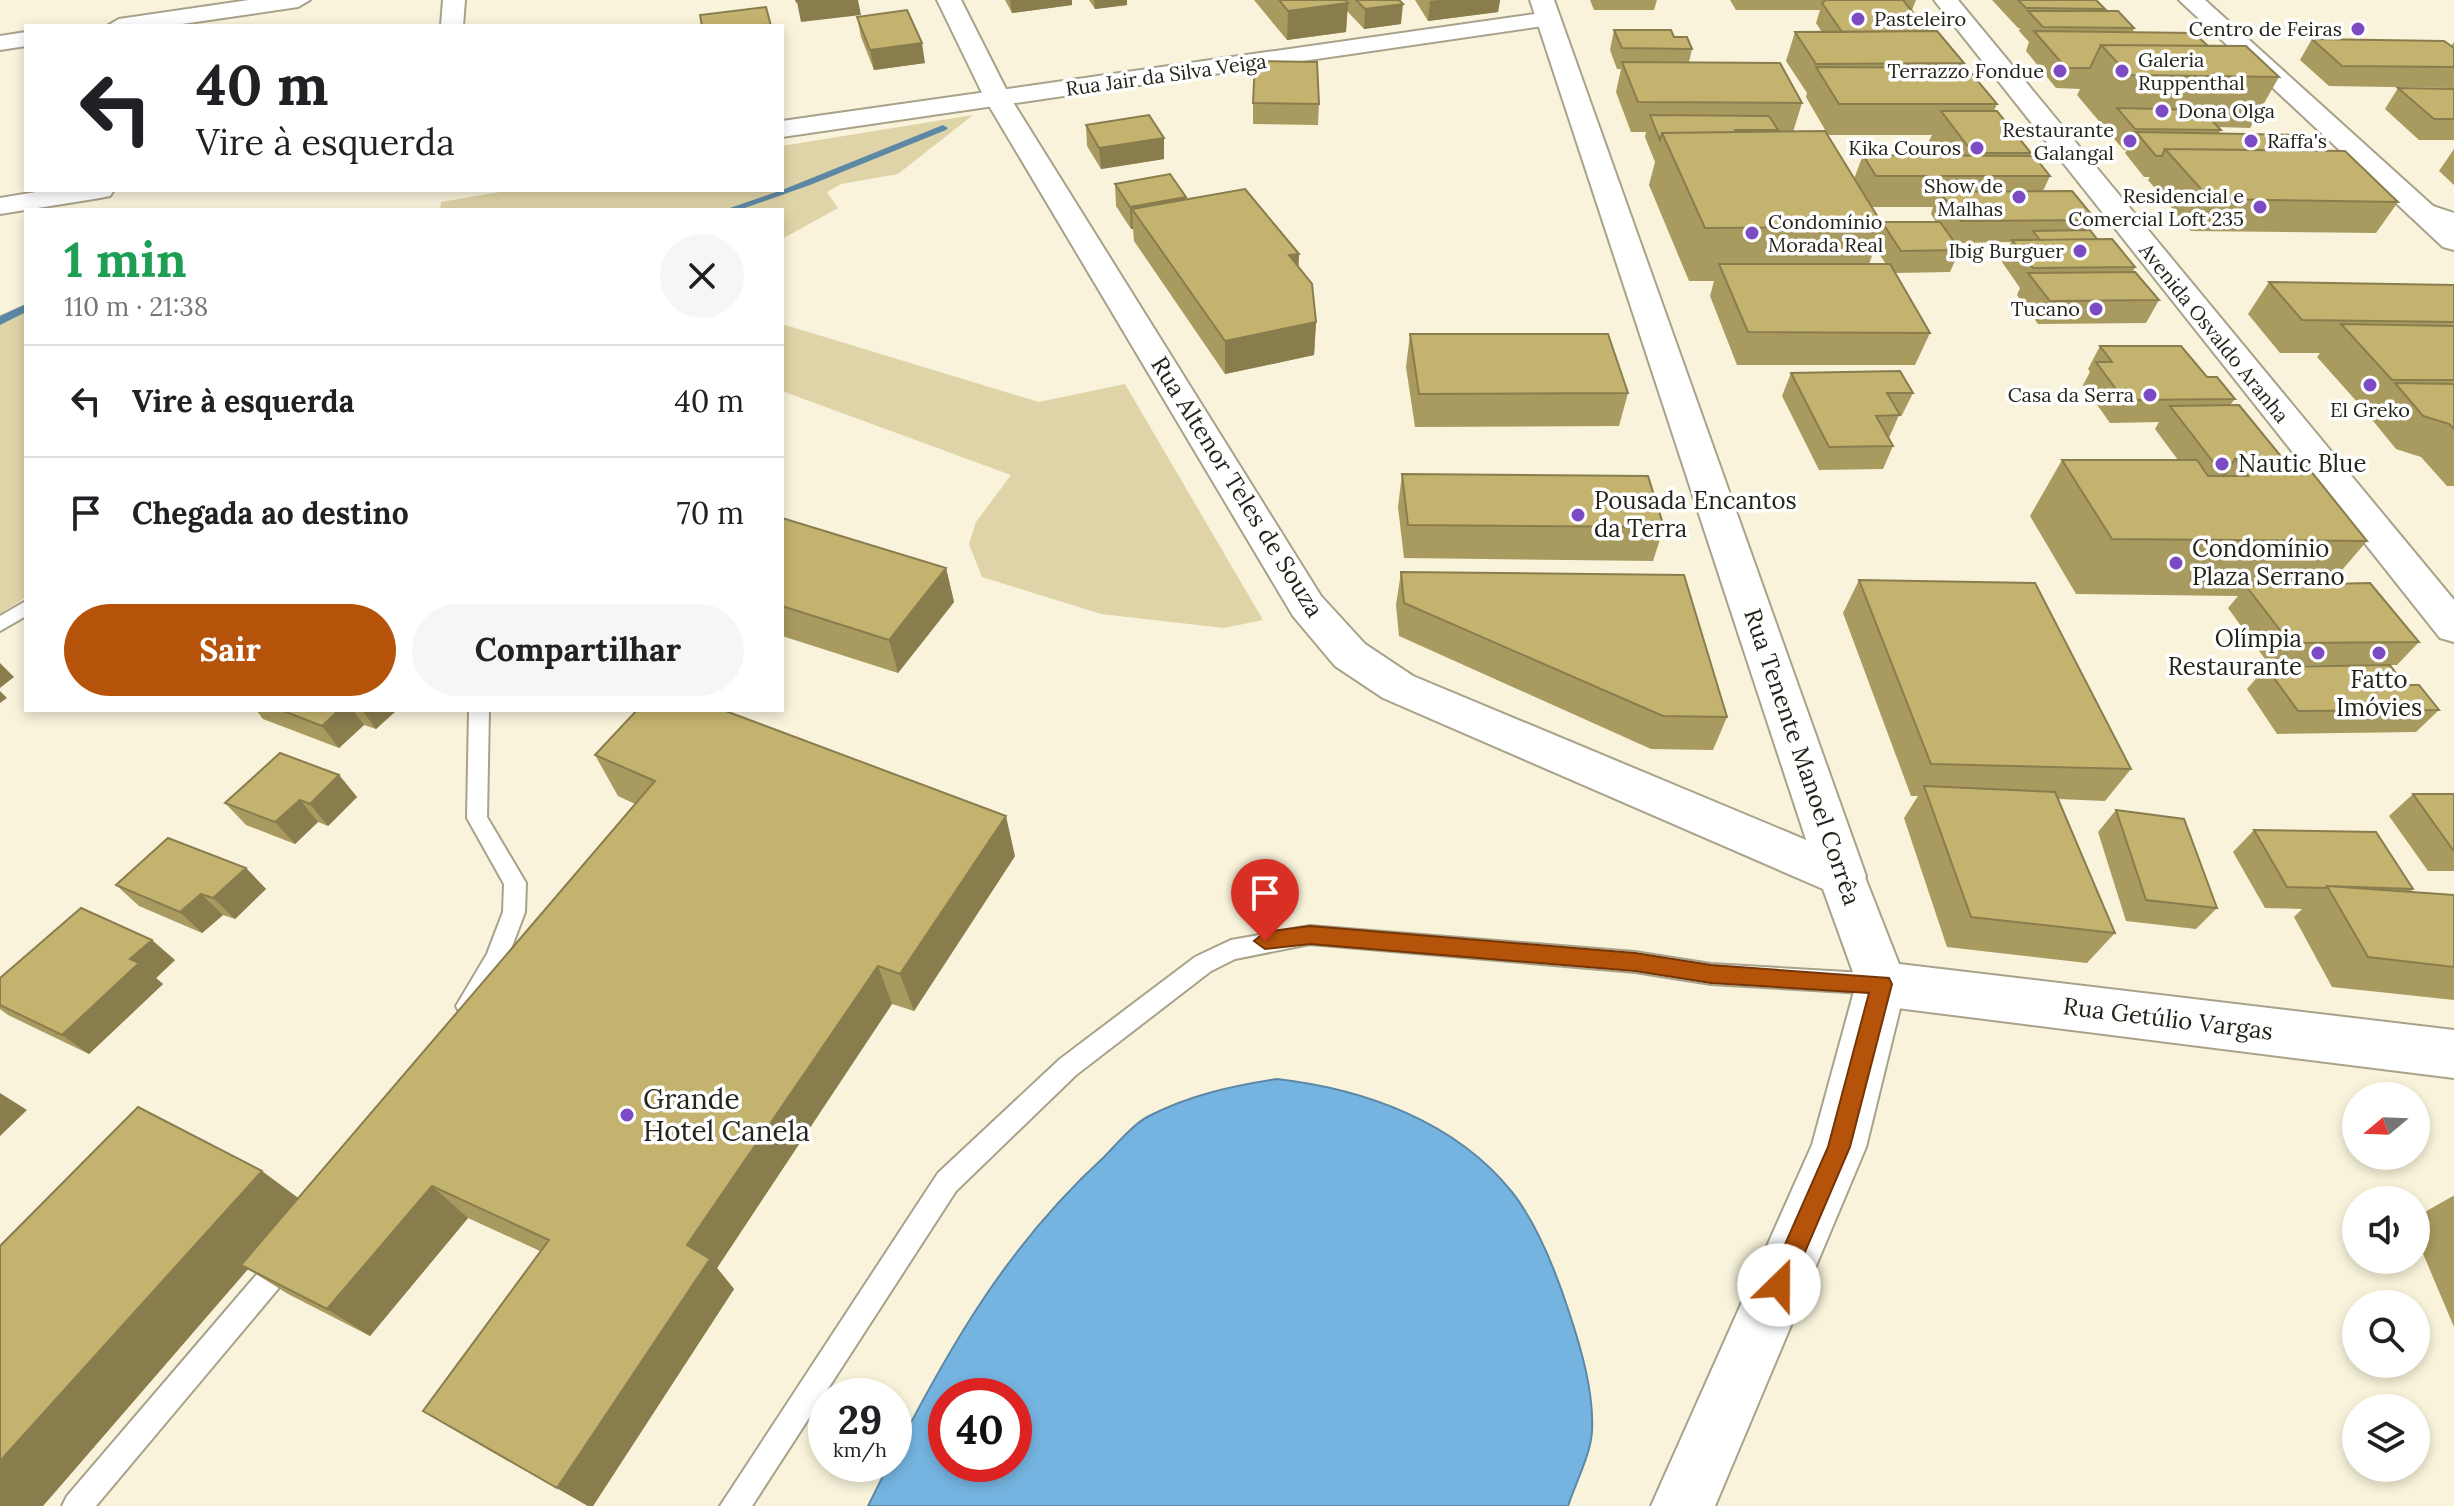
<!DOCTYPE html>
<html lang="pt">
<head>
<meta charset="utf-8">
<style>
	:root { --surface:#fff; --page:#f6f6f6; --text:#202124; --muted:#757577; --line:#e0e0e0; --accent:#b45309 }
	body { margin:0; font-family:Lora,serif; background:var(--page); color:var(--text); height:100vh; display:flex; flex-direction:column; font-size:30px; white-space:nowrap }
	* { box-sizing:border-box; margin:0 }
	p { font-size:26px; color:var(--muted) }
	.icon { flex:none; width:44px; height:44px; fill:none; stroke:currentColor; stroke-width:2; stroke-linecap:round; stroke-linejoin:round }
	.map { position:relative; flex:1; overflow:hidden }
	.panel { position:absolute; left:24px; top:208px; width:760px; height:504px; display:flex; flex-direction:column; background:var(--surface); border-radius:0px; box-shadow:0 4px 12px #0003 }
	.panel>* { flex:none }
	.top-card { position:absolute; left:24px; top:24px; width:760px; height:168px; border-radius:0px; box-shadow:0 4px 12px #0003; background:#fff; color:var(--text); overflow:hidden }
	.needle { width:52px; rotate:251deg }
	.fabs { position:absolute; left:2342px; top:1082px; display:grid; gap:16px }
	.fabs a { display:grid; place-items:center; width:88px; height:88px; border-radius:50%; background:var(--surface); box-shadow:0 4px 12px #0003; font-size:40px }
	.speed { position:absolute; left:808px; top:1378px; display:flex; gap:16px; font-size:40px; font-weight:700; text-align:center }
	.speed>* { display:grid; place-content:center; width:104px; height:104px; border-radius:50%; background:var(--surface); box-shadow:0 4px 12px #0003; line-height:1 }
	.speed small { font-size:20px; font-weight:400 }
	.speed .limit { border:12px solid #d22; background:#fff; color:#111 }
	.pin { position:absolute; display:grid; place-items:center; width:68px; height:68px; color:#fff; margin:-82px -34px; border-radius:50% 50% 50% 0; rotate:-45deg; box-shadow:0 0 8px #0007 }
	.pin .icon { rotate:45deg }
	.me { position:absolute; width:88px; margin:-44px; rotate:23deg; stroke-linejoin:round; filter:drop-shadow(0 0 6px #0008) }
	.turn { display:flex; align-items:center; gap:28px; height:168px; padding:0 40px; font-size:36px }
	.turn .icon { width:104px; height:104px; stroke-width:2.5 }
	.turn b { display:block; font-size:56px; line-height:68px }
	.round { display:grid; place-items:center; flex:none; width:84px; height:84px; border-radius:42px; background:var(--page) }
	.summary { display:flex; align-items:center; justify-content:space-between; height:136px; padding:0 40px }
	h1 { font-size:48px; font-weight:700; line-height:60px; color:#1e9e55 }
	.action { display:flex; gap:16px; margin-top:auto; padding:16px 40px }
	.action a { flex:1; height:92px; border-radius:48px; background:var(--accent); color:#fff; font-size:32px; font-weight:700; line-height:92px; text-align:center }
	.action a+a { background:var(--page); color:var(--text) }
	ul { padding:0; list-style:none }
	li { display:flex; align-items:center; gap:24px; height:112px; padding:0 40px; border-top:2px solid var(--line) }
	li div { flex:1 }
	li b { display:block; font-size:30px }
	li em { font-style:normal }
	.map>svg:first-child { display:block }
	.green { fill:#dfd4a7 }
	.water { fill:#75b4e0; stroke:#5d88a5; stroke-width:2; fill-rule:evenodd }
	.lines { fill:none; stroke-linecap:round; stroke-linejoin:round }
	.stream { fill:#5d88a5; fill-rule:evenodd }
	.service-casing { stroke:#a8a28b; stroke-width:4 }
	.minor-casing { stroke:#a8a28b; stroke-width:4 }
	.tertiary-casing { stroke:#a8a28b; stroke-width:4 }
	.secondary-casing { stroke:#a8a28b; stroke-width:4 }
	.primary-casing { stroke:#a8a28b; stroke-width:4 }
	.service { fill:#fff; fill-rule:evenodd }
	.minor { fill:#fff; fill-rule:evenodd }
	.tertiary { fill:#fff; fill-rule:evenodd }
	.secondary { fill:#fff; fill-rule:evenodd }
	.primary { fill:#fff; fill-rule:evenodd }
	.wall { fill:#a99a5f; fill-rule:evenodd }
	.shaded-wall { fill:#897d4e }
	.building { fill:#c4b36f; stroke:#897d4e; stroke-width:2 }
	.route { fill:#b45309; stroke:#753606; stroke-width:2 }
	.poi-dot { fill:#7c4ac2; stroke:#fff; stroke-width:3 }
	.labels { text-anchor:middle; stroke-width:7; stroke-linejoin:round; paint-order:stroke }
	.far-poi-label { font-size:20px; fill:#25231a; stroke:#fff; text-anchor:end }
	.far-street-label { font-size:20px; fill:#25231a; stroke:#fff }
	.poi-label { font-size:24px; fill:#25231a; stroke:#fff; text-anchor:start }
	.street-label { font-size:24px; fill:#25231a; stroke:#fff }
	.near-poi-label { font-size:28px; fill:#25231a; stroke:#fff; text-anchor:start }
</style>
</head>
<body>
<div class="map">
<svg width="2454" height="1506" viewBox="0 0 2454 1506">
	<rect width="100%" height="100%" fill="#f8f3da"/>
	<path class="green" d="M973 115 898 174 841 184 827 192 838 208 782 239V210H440L441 202 512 190H782V146Z
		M26 304V597L0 614V315Z
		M782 324 1039 402 1125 384 1263 620 1224 628 1101 614 982 577 969 544 976 522 1011 475 782 391Z"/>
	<path class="water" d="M1277 1079C1364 1089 1455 1121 1512 1192 1538 1225 1556 1272 1569 1312 1581 1348 1594 1392 1592 1431 1591 1454 1575 1484 1568 1506H868L889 1464H894V1455C952 1342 1009 1244 1104 1157 1117 1144 1132 1125 1149 1116 1190 1095 1232 1086 1277 1079ZM1014 1396V1464H946V1396Z"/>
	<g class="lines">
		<path class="stream" d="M943 125 948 128 946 130 810 185 739 210H724L782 190Z
			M26 304V312L0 325V316Z"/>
		<g class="service-casing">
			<path id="service" d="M26 601V616L0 631V616Z
				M469 710H489L487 817 526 883 525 912 505 965 476 1013 468 1016 460 1013 456 1006 487 954 503 912 504 884 467 818Z
				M1310 926 1635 952 1711 964 1881 974 1889 977 1892 984 1889 991 1881 994 1711 984 1635 972 1310 944 1235 959 1211 971 1076 1075 956 1191 752 1506H720L938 1173 1060 1059 1195 957 1231 940Z
				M284 1249 293 1253 297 1262 293 1271 96 1506H62L67 1496 275 1253Z"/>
		</g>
		<g class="minor-casing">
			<path id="minor" d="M443 0H465L463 26H441Z
				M1549 12 1557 14 1560 19 1557 24 782 137V121Z
				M48 190H114L110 196 100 198 0 214V198Z"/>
		</g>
		<g class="tertiary-casing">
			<path id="tertiary" d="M1530 0H1554L1866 876 1859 890 1842 896 1825 890 1818 876Z
				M1934 0H1958L2454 600V642L2440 638Z
				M2179 0H2205L2454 225V250L2443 247Z
				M1881 962 1899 968 1906 984 1866 1147 1715 1506H1651L1812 1145 1856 984 1863 968Z"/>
		</g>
		<g class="secondary-casing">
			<path id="secondary" d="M2421 202 2454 213V232L2411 217 2406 211 2411 205Z"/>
		</g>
		<g class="primary-casing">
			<path id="primary" d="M249 0H310L298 7 168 26H107L119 19Z
				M937 0H961L1011 99 1321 596 1365 644 1413 676 1859 862 1899 964 2454 1030V1078L1881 1006 1863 1000 1823 889 1383 698 1335 666 1293 616 985 99Z
				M26 32V46L0 50V36Z"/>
		</g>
		<use href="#service" class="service"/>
		<use href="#minor" class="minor"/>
		<use href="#tertiary" class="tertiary"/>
		<use href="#secondary" class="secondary"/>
		<use href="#primary" class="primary"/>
	</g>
	<path class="wall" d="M1005 0H1072V5L1012 13Z
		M1089 0H1127V5L1095 9Z
		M1254 0H1399L1401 24 1364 29 1347 11 1346 32 1287 40Z
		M1415 0H1500L1498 12 1428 21Z
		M1590 0H1657L1654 10H1594Z
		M1730 0H1916L1912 10 1928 31 1964 63 1962 68 1997 104 1994 111 2031 153 2030 156 2050 176 2043 191 2096 220 2090 230 2097 239 2135 267 2133 272 2159 300 2146 323 2038 324 2017 295 2020 288 2002 262 2011 242 1955 243 1960 250 1950 272 1895 273 1930 333 1915 365H1737L1710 296 1714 281H1689L1649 185 1655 162 1645 137 1646 132H1631L1616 92 1621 69H1617L1610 50 1614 30 1674 37 1692 49 1689 62 1802 103 1793 132 1854 179 1863 155H1939L1929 141 1932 135H1828L1806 97 1807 93 1786 61 1795 32H1822L1816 23 1820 10H1736ZM1872 207H1933L1931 214 1936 222 1882 223ZM1875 248 1886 264H1869Z
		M1992 0H2096L2105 9 2104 11 2134 28 2133 32 2208 46 2279 77 2250 128 2218 127 2221 130 2219 133 2322 151 2398 202 2376 233 2191 231 2148 180 2150 177H2144L2125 153 2127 150H2124L2106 130 2108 126H2103L2077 95 2080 89 2056 88 2026 51 2029 42 2019 31 2020 28H2018Z
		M857 17 925 63 874 70 861 37Z
		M2312 39 2451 46 2454 42V88L2329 86 2300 60Z
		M2398 88 2454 89V140H2419L2385 109Z
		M1253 103 1319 104 1318 125 1253 124Z
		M1086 125 1164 138V159L1101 169 1087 146Z
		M2454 149V185L2439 171Z
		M1115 184 1186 199 1298 267 1316 322 1314 355 1225 374 1134 241 1133 229H1131L1116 206Z
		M2269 282 2454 285V486H2447L2421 457 2396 449 2369 416 2372 413H2367L2317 357 2320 353H2280L2248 314Z
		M1410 334 1628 393 1619 426 1415 427 1406 367Z
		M2100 346 2207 377 2235 399 2230 405 2367 541 2330 584 2419 642 2397 665 2270 666 2228 608 2238 596 2076 594 2030 516 2062 460H2178L2155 429 2159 422 2110 423 2083 385 2090 372 2088 369Z
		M1791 373 1913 393 1902 415H1899L1889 438 1893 446 1883 469 1819 470 1782 396Z
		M1402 474 1664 527 1653 561 1404 558 1398 507Z
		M782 518 946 568 954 602 898 673 782 636Z
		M1401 572 1727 717 1713 750 1651 749 1399 636 1396 605Z
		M1859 580 2131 769 2105 801 2058 799 2115 933 2087 963 1947 947 1904 818 1918 796H1911L1843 613Z
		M2266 667 2405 685 2439 710 2416 732 2277 734 2247 689Z
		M256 710H397L376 729 364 725 339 748 263 719Z
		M595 755 1015 856 914 1011 892 1004 717 1268 734 1289 593 1506H588L423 1411 540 1251 468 1218 370 1336 288 1294 248 1269 43 1506 298 1198 635 804 618 796Z
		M339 775 357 797 328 826 318 822 295 844 246 825 225 803Z
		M2413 794H2454V871H2428L2389 816Z
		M2116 810 2217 908 2196 929 2126 921 2098 832Z
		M2254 830 2413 889 2410 892 2454 895V1000L2332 987 2294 917 2302 909 2265 908 2233 852Z
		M246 868 266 889 235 919 223 915 202 933 139 906 116 885Z
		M175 960 156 978 163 984 89 1054 8 1015 0 1009V978Z
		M2453 1196H2454V1327L2416 1237V1217Z"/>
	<path class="shaded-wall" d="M815 0H858L861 15 801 22 797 2Z
		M1010 0H1072V5L1012 13Z
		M1094 0H1127V5L1095 9Z
		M1441 0H1500L1498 12 1428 21 1430 1Z
		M1348 3 1346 32 1287 40 1288 11Z
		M1403 4 1401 24 1364 29 1365 9Z
		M922 43 925 63 874 70 870 50Z
		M1164 138V159L1101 169 1099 148Z
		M1186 197 1187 218 1132 209 1133 229H1131L1130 207Z
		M1299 254 1298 286 1289 255Z
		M1316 322 1314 355 1225 374V341Z
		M946 568 954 602 898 673 889 640Z
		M0 663 14 677 0 688Z
		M0 691 7 698 0 703Z
		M339 710H353L364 725 339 748 322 726Z
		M362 710H397L376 729Z
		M339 775 357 797 328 826 310 804Z
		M300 800 318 822 295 844 275 822Z
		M1006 816 1015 856 914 1011 900 974Z
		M246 868 266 889 235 919 213 898Z
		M201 894 223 915 202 933 180 912Z
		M152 940 175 960 156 978 163 984 89 1054 62 1035 130 959Z
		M878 966 892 1004 717 1268 734 1289 593 1506H588L557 1488 687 1245Z
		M0 1093 27 1110 0 1136Z
		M262 1171 305 1203 241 1265 248 1269 43 1506H0V1461Z
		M432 1186 468 1218 370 1336 327 1309Z"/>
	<path class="building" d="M796 0H815L797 2Z
		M1279 0H1345L1348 3 1288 11Z
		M1356 0H1399L1403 4 1365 9Z
		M1826 0H1903L1928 31 1842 32 1822 3Z
		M2018 0H2096L2105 9 2026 8Z
		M766 7 771 26H702L700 15Z
		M907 10 922 43 870 50 857 17Z
		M2028 11H2118L2134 28 2043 27Z
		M1614 30H1671L1674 37H1687L1692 49 1622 48Z
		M1937 31 1964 63 1816 64 1795 32Z
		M2034 31 2194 33 2208 46 2101 45 2090 68H2066Z
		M2312 39 2444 41 2454 48V67L2342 66Z
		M2101 45 2246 46 2279 77 2129 75Z
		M1255 61 1317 62 1319 104 1253 103Z
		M1622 62 1780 63 1802 103 1638 102Z
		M1816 67 1967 68 1997 104H1839Z
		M2398 88 2454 89V119H2434Z
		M2117 108 2202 110 2221 130 2135 129Z
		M1941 111H1997L2031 153H1973Z
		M1149 115 1164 138 1099 148 1086 125Z
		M1650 115 1769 116 1778 130H1735L1736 132 1662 133 1660 140Z
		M1825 131 1884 227 1705 228 1662 133Z
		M2136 132 2306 135 2322 151 2165 149 2162 156H2156Z
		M2165 149 2345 151 2398 202 2210 199Z
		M1863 155 2034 156 2050 176H1876Z
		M1170 174 1186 197 1130 207 1115 184Z
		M1245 189 1299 254 1289 255 1312 284 1316 322 1225 341 1132 209Z
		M2072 191 2096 220 1961 221 1940 192Z
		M1882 222H1940L1960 250 1901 251Z
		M2090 230 2097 239 2040 240 2033 231Z
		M2112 239 2135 267 2033 268 2012 240Z
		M1719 264H1890L1930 333 1748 332Z
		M2135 272 2159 300 2050 301 2028 273Z
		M2269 282 2454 285V322L2302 320Z
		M2341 324 2454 326V380H2392Z
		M1410 334H1608L1628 393 1419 394Z
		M2100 346H2181L2207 377H2217L2235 399 2124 400 2096 362H2112Z
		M1900 371 1913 393H1887L1900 415 1876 416 1893 446 1829 447 1791 373Z
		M2395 383 2454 384V429L2449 424 2423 416Z
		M2239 405 2284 460 2235 459 2224 476 2170 406Z
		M2235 459 2302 460 2367 541 2112 539 2062 460H2197L2208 476H2248Z
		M1402 474 1648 476 1664 527 1408 525Z
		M782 518 946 568 889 640 782 606Z
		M1401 572 1684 575 1727 717 1663 716 1404 603Z
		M1859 580 2035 583 2131 769 1931 764Z
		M2370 583 2419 642 2290 643 2246 586Z
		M2390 665 2405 685H2419L2439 710 2298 711 2266 667Z
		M281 710H339L322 726Z
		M637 710H723L1006 816 900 974 878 966 687 1245 710 1259 557 1488 423 1411 549 1240 432 1186 327 1309 241 1265 655 781 595 755Z
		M280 753 339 775 310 804 300 800 275 822 225 803Z
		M1924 786 2055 792 2115 933 1971 917Z
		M2413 794H2454V850H2453Z
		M2116 810 2184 819 2217 908 2146 900Z
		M2254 830 2376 832 2413 889 2327 886 2326 888 2287 887Z
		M168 838 246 868 213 898 201 894 180 912 116 885Z
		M2327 886 2454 895V967L2368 957Z
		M81 908 152 940 130 959 139 963 62 1035 0 1005V978Z
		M138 1107 262 1171 0 1461V1246Z"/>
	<path class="route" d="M1310 926 1635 953 1711 965 1889 978 1892 984 1850 1147 1787 1294 1779 1297 1770 1294 1767 1285 1828 1147 1869 993 1711 983 1635 971 1310 944 1265 949 1254 941 1265 932Z"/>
	<g class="poi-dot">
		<circle cx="1858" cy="19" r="8"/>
		<circle cx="2358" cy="29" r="8"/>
		<circle cx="2060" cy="71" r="8"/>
		<circle cx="2122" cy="71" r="8"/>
		<circle cx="2162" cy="111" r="8"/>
		<circle cx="2130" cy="141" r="8"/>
		<circle cx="2251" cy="141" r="8"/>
		<circle cx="1977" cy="148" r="8"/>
		<circle cx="2019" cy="197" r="8"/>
		<circle cx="2260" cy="207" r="8"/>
		<circle cx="1752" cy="233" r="8"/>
		<circle cx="2080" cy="251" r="8"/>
		<circle cx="2096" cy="309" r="8"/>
		<circle cx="2370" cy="385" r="8"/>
		<circle cx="2150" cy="395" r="8"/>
		<circle cx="2222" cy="464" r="8"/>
		<circle cx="1578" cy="515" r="8"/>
		<circle cx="2176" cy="563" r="8"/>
		<circle cx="2318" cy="653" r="8"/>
		<circle cx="2379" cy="653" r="8"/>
		<circle cx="627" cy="1115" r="8"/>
	</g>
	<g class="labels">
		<g class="far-poi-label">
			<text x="1874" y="26" text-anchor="start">Pasteleiro</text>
			<text x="2342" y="36">Centro de Feiras</text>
			<text x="2138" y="67" text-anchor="start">Galeria<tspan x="2138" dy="23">Ruppenthal</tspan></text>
			<text x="2044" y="78">Terrazzo Fondue</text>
			<text x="2178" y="118" text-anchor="start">Dona Olga</text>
			<text x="2114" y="137">Restaurante<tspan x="2114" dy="23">Galangal</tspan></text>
			<text x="2267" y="148" text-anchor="start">Raffa's</text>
			<text x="1961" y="155">Kika Couros</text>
			<text x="2003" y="193">Show de<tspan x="2003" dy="23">Malhas</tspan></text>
			<text x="2244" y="203">Residencial e<tspan x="2244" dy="23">Comercial Loft 235</tspan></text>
			<text x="1768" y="229" text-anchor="start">Condomínio<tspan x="1768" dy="23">Morada Real</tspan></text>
			<text x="2064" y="258">Ibig Burguer</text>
			<text x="2080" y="316">Tucano</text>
			<text x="2134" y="402">Casa da Serra</text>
			<text x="2370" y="417" text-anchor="middle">El Greko</text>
		</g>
		<g class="far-street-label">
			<text transform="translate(1166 75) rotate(-8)" y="7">Rua Jair da Silva Veiga</text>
			<text transform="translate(2214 333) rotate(51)" y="7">Avenida Osvaldo Aranha</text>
		</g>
		<g class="poi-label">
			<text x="2238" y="472">Nautic Blue</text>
			<text x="1594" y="509">Pousada Encantos<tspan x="1594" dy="28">da Terra</tspan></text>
			<text x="2192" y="557">Condomínio<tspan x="2192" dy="28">Plaza Serrano</tspan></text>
			<text x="2302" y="647" text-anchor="end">Olímpia<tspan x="2302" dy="28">Restaurante</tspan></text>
			<text x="2379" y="688" text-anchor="middle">Fatto<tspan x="2379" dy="28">Imóvies</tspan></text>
		</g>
		<g class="street-label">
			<text transform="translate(1237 487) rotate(58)" y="8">Rua Altenor Teles de Souza</text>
			<text transform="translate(1802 757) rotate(71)" y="8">Rua Tenente Manoel Corrêa</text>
			<text transform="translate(2168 1019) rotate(7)" y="8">Rua Getúlio Vargas</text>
		</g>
		<g class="near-poi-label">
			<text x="643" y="1109">Grande<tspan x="643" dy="32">Hotel Canela</tspan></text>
		</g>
	</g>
</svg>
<div class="fabs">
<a><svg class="needle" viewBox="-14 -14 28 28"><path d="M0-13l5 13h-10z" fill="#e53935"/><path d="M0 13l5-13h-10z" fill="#757577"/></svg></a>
<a><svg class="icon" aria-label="sound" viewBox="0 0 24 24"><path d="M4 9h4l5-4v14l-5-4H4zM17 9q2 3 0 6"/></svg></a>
<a><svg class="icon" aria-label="search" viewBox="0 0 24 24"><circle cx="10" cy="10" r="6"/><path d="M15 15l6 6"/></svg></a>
<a><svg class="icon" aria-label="layers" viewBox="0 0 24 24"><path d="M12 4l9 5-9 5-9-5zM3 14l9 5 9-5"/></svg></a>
</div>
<div class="speed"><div>29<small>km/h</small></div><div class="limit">40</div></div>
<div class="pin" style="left:1265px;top:941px;background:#d93025"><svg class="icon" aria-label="arrive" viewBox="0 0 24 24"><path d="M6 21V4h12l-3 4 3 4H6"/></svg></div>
<svg class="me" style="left:1779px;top:1285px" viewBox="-20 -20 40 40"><circle r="19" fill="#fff"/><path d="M0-13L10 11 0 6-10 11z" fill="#b45309"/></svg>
<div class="top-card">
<div class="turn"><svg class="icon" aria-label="left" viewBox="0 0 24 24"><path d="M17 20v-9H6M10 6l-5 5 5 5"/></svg><div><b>40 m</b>Vire à esquerda</div></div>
</div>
<section class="panel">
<div class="summary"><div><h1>1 min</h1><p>110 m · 21:38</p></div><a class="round"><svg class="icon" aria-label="close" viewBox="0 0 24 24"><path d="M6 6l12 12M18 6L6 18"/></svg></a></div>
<ul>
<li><svg class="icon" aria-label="left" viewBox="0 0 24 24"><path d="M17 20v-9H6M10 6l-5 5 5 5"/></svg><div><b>Vire à esquerda</b></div><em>40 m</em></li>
<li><svg class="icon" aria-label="arrive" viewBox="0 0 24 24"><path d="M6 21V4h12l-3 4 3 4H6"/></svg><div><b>Chegada ao destino</b></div><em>70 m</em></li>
</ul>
<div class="action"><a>Sair</a><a>Compartilhar</a></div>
</section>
</div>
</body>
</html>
